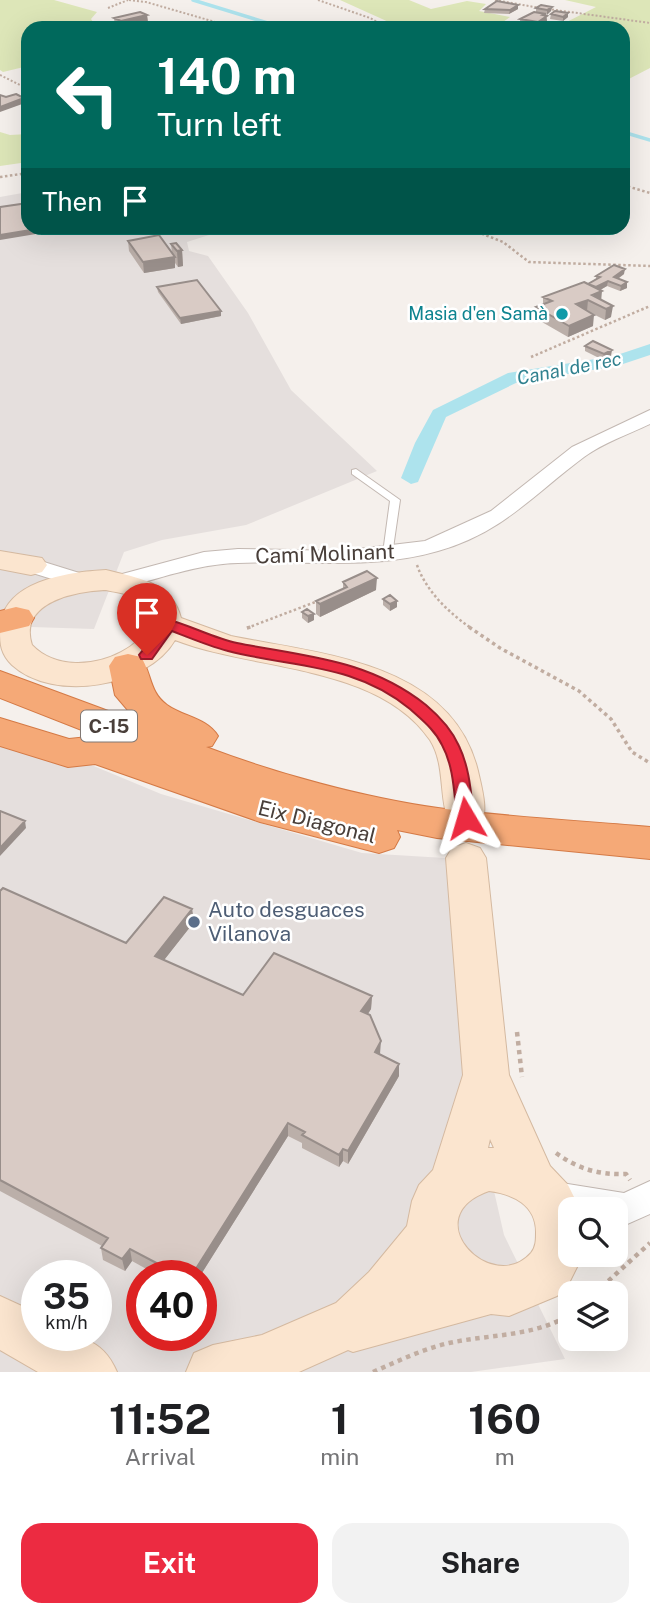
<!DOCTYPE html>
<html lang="en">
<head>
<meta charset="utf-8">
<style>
	:root { --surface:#fff; --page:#f2f2f2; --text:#202124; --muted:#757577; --accent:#ec2b41 }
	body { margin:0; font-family:"Public Sans",sans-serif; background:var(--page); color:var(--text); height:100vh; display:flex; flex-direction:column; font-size:26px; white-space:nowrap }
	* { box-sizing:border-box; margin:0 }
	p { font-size:23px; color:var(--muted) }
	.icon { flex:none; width:38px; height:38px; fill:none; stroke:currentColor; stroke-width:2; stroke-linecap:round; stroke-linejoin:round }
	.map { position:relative; height:1372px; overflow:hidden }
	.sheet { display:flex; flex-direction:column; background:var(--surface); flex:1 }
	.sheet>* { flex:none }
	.top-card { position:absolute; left:21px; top:21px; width:609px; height:214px; border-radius:21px; box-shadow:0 7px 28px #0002; background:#00695c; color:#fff; overflow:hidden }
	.buttons { position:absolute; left:558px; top:1197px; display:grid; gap:14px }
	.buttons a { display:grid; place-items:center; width:70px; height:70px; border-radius:14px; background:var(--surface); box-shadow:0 7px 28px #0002; font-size:35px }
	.speed { position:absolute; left:21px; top:1260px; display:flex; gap:14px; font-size:35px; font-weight:700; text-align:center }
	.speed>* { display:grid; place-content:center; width:91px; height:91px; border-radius:50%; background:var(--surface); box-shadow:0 7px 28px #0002; line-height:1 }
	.speed small { font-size:18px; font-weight:400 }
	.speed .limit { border:10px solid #d22; background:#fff; color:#111 }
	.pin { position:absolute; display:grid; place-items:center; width:60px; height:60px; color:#fff; margin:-72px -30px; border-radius:50% 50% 50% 0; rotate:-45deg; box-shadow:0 0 7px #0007 }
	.pin .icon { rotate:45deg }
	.me { position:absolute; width:77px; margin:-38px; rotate:353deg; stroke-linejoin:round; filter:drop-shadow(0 0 5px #0008) }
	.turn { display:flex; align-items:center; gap:24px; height:147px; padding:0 21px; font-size:32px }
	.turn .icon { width:91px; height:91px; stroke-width:2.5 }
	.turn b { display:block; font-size:49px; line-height:60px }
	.then { display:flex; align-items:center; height:66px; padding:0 21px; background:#0003; gap:14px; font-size:26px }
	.eta { display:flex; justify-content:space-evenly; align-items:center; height:119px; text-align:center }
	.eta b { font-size:42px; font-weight:700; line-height:49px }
	.button { display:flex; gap:14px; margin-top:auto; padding:14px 21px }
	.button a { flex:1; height:80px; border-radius:21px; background:var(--accent); color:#fff; font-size:28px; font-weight:700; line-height:80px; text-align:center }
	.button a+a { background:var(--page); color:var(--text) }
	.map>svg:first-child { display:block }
	.industrial { fill:#e5dfdd; fill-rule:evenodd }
	.green { fill:#dde6b8 }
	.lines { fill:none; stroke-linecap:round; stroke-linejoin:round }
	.stream { stroke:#ade3ed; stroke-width:3.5 }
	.canal { fill:#ade3ed; fill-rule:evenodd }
	.lane-casing { stroke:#c3b8b2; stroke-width:2 }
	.street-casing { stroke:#c3b8b2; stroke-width:2 }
	.secondary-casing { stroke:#d4b9a0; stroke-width:2 }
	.highway-casing { stroke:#d47a46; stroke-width:2 }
	.path-far3 { stroke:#c1ada1; stroke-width:2; stroke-dasharray:2 2; stroke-linecap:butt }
	.path-far2 { stroke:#c1ada1; stroke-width:2.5; stroke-dasharray:2.5 2.5; stroke-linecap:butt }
	.path-far1 { stroke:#c1ada1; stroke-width:3.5; stroke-dasharray:3.5 3.5; stroke-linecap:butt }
	.path { stroke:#c1ada1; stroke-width:4.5; stroke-dasharray:4.5 4.5; stroke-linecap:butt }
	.lane { fill:#fff; fill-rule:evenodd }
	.street { fill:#fff; fill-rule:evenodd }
	.secondary { fill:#fbe5cf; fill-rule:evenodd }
	.highway { fill:#f5a977; fill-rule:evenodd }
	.wall { fill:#bbafa9 }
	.shaded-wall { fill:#988e8a }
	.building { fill:#d9cbc5; stroke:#988e8a; stroke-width:2 }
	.route { fill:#ec2b41; stroke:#991c2a; stroke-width:2 }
	.culture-dot { fill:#0f9aa8; stroke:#fff; stroke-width:2.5 }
	.service-dot { fill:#5c6f8a; stroke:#fff; stroke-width:2.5 }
	.labels { text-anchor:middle; stroke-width:5; stroke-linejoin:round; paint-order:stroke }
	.far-culture-label { font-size:18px; fill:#0d838f; stroke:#fff; text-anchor:end }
	.far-water-label { font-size:19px; font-style:italic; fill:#30818f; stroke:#fff }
	.shield { fill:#fff; stroke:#807975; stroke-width:2 }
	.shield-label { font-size:19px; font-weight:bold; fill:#493f3a }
	.street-label { font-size:21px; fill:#493f3a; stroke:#fff }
	.service-label { font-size:21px; fill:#4e5e75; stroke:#fff; text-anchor:start }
</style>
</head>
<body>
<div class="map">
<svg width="650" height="1372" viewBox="0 0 650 1372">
	<rect width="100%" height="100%" fill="#f5f0ec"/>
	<path class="industrial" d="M28 192V228H231L187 242 189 251 208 256 248 313 291 390 377 471 246 525 162 540 124 552 94 629 0 626V197Z
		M0 727 161 794 362 853 461 859 469 1081 504 1235 565 1359 471 1372H0ZM37 1276H96V1335H37ZM142 1276H201V1335H142Z"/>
	<path class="green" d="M0 0H54L97 12 91 19 97 28H28V66L3 72 0 70Z
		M340 0H409L431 9 467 1 486 4 479 11 510 17 496 27 500 28H402Z
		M565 0H650V68L623 82V28H555L596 7Z
		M0 132 10 135 28 134V162L0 166Z"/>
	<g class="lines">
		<path class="stream" d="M193 0 284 28
			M623 132 650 140"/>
		<path class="canal" d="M650 344V355L617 366 518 382 446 417 418 482 411 484 401 478 415 443 433 410 508 373 614 356Z"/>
		<g class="lane-casing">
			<path id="lane" d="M356 469 400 500 392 555 388 556 383 553 390 501 352 474V470Z"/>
		</g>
		<g class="street-casing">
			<path id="street" d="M650 410V424C629 434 603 443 584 457 533 495 502 533 438 551 373 570 305 560 238 563 197 564 158 579 119 589L111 587 108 582 111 577 204 552 238 549 341 551 425 541 491 511 572 447Z
				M31 558 89 576 92 581 89 586 81 588 23 570 20 565 23 560Z
				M549 1181 624 1193 650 1181V1214L616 1229V1209H570V1216L537 1208 532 1197 537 1186Z"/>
		</g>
		<g class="secondary-casing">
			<path id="secondary" d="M0 551 42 558 47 565 42 572 31 575 0 569Z
				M106 570C138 578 172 582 181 618L231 636C320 654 452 662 478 771 482 789 489 812 480 828L466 832 452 828C437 802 447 767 430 740 378 664 254 671 175 640 148 687 53 703 12 665 1 654 0 645 0 631 0 581 68 572 106 570ZM106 590C114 592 125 593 132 597 189 631 79 694 32 645 18 602 76 591 106 590Z
				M466 843 480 848 486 858 509 1075 550 1166 568 1185 580 1209H570V1255H583L568 1285 557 1296 509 1316 491 1314 353 1352 348 1350 299 1372H186L194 1353 213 1345 262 1335 336 1303 369 1272 407 1226 412 1201 419 1185 433 1170 463 1075 446 858 452 848ZM490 1139 494 1148H488ZM489 1191C513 1194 536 1205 536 1232 536 1240 536 1247 531 1253 492 1297 414 1217 489 1191Z
				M0 1296 37 1313V1335C73 1335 101 1334 117 1372H38L0 1350Z"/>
		</g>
		<g class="highway-casing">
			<path id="highway" d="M16 607 29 610 34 618 29 626 0 633V611Z
				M128 654 141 657C152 674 149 692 167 705 184 717 207 718 218 736L212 746 206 747C274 773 365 798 438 808 508 817 579 821 650 827V859L437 838 397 830 400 837 394 848 379 853 260 822 95 764 68 767 0 746V718L69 739 97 736 0 698V671L138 722 115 695 109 666 115 657Z"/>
		</g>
		<path class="path-far3" d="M129 0 146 2 236 28
			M318 0 370 18 388 28
			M495 0 540 8
			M108 8 128 0
			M548 9 650 23
			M0 75 28 89"/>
		<path class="path-far2" d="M0 177 28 173
			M623 185 650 193
			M427 228 480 233 503 242 529 262 650 266
			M531 357 650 306
			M417 565C426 591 449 613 471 628
			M247 628 318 601"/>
		<path class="path-far1" d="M469 627 500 648 579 691 611 719 632 752 650 763
			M247 628 251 627"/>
		<path class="path" d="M517 1032 522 1077
			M556 1153C578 1169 599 1175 626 1174L630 1180
			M595 1293 650 1243
			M373 1372C398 1361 423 1349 449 1343 491 1334 532 1337 570 1315"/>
		<use href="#lane" class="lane"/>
		<use href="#street" class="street"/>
		<use href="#secondary" class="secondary"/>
		<use href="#highway" class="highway"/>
	</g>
	<path class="wall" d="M518 5V9L509 14 484 13 485 9Z
		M552 7 551 11 546 14 547 21 538 27 520 23V19L536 12V8Z
		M568 13V17L563 21 550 19 551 14Z
		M147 15 148 23 144 24 163 28 115 27 114 18Z
		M128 241 172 253 171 244 182 250 183 266 178 267 175 263V268L144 273 129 251Z
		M624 274 618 279 627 288 620 291 607 286 600 290 601 300 611 317 605 320 591 313 593 326 568 337 535 318 536 307 543 305V297L588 284 596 279V276Z
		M157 287 221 311V316L181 324 158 292Z
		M585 346 611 356 603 360 585 351Z
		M343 582 376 590 320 617 316 614V601L343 589Z
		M383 599 397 601V607L390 611 383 605Z
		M302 612 314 620 308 623 302 618Z
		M0 891 126 943 192 909 194 922 164 960 243 995 372 996 371 1009 368 1014 380 1054 399 1064V1076L348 1164 343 1161 339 1167 302 1148V1143L288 1136 200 1276H159L132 1261 125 1271 103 1260 101 1248 102 1246 0 1191Z"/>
	<path class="shaded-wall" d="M518 5V9L509 14 510 10Z
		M552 7 551 11 547 15V10Z
		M568 13V17L563 21V17Z
		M546 14 547 21 538 27V22L543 15Z
		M147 15 148 23 138 26 126 22V28H122L121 21Z
		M24 98 25 103 0 112V107Z
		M43 228H72L0 240V235Z
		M182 250 183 266 178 267 177 251Z
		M175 257V268L144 273 143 262Z
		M625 269 624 274 613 282 614 277Z
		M608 281 607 286 595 293 596 287Z
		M627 282V288L620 291 621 286Z
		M602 291 601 302 592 295Z
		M588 300 587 311 576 304Z
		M613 306 611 317 605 320 606 309Z
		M221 311V316L181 324 180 318Z
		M594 315 593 326 568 337 569 326Z
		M612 350 611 356 603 360 604 354Z
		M377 578 376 590 320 617V604Z
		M397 601V607L390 611V604Z
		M314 614V620L308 623V616Z
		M25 821 26 828 0 856V848Z
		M192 909 194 922 157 969 155 956Z
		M372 996 371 1009 361 1024V1011Z
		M381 1041 380 1054 375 1052Z
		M399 1064V1076L348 1164V1151Z
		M288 1123V1136L200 1276H192Z
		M343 1149V1161L339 1167V1155Z
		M130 1249 132 1261 125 1271 122 1259Z"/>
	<path class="building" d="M497 1 518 5 510 10 485 9Z
		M541 5 552 7 547 10 536 8Z
		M555 11 568 13 563 17 551 14Z
		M140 12 147 15 121 21 114 18Z
		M534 12 546 14 543 15 547 16 538 22 520 19Z
		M134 20 145 25H157L155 26 163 28H144L126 22Z
		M16 94 24 98 0 107V95L6 97Z
		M28 203V228H43L0 235V207Z
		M159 235 175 257 143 262 128 241Z
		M176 243 182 250 177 251 171 244Z
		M614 265 625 269 614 277 627 282 621 286 608 281 596 287 588 284 600 277 596 276Z
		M197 280 221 311 180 318 157 287Z
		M584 282 602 291 592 295 613 306 606 309 588 300 576 304 594 315 569 326 536 307 552 301 543 297Z
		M593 341 612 350 604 354 585 346Z
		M367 571 377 578 320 604 316 601 347 587 343 582Z
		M390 595 397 601 390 604 383 599Z
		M307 609 314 614 308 616 302 612Z
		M0 811 25 821 0 848Z
		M3 888 126 943 164 897 192 909 155 956 243 995 274 953 372 996 361 1011 370 1015 381 1041 375 1052 399 1064 348 1151 343 1149 339 1155 302 1135 305 1132 288 1123 192 1275 194 1276H161L166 1268 130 1249 122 1259 101 1248 108 1238 0 1180V891Z"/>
	<path class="route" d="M166 619C190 625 213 638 237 643 307 657 368 659 426 705 439 716 452 730 459 746 470 769 471 794 474 818L472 823H459L457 818C454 794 454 767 442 745 435 730 422 720 410 709 354 663 294 668 228 651 209 646 190 638 172 631L152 659H141L139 655 155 635 159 624Z"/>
	<circle class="culture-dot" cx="562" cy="314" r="7"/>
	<circle class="service-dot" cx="194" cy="922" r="7"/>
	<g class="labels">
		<g class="far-culture-label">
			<text x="548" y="320">Masia d'en Samà</text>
		</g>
		<g class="far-water-label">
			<text transform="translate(569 368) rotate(-11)" y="7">Canal de rec</text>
		</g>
		<rect class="shield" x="81" y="710.5" width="56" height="31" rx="5"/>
		<g class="shield-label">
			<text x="109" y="733">C-15</text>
		</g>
		<g class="street-label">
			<text transform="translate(325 554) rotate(-2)" y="7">Camí Molinant</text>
			<text transform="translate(317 822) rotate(14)" y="7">Eix Diagonal</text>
		</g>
		<g class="service-label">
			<text x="208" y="917">Auto desguaces<tspan x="208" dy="24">Vilanova</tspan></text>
		</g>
	</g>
</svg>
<div class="buttons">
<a><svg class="icon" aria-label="search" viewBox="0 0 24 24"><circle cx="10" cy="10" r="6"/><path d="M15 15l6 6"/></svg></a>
<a><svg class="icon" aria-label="layers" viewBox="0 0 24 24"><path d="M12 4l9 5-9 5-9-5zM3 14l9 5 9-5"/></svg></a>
</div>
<div class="speed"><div>35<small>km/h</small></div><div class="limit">40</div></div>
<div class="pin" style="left:147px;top:655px;background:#d93025"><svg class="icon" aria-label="arrive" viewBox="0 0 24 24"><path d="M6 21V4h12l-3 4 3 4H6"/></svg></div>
<svg class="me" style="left:466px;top:818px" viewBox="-20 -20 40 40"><path d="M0-17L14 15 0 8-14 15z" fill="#ec2b41" stroke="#fff" stroke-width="4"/></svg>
<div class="top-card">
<div class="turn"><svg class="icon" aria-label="left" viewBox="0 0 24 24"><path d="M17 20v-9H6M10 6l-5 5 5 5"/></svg><div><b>140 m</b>Turn left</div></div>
<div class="then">Then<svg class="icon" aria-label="arrive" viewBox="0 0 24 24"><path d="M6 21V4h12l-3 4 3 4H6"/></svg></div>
</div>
</div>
<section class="sheet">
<div class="eta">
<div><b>11:52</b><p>Arrival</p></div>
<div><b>1</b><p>min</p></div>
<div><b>160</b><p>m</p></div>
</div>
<div class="button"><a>Exit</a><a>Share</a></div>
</section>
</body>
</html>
